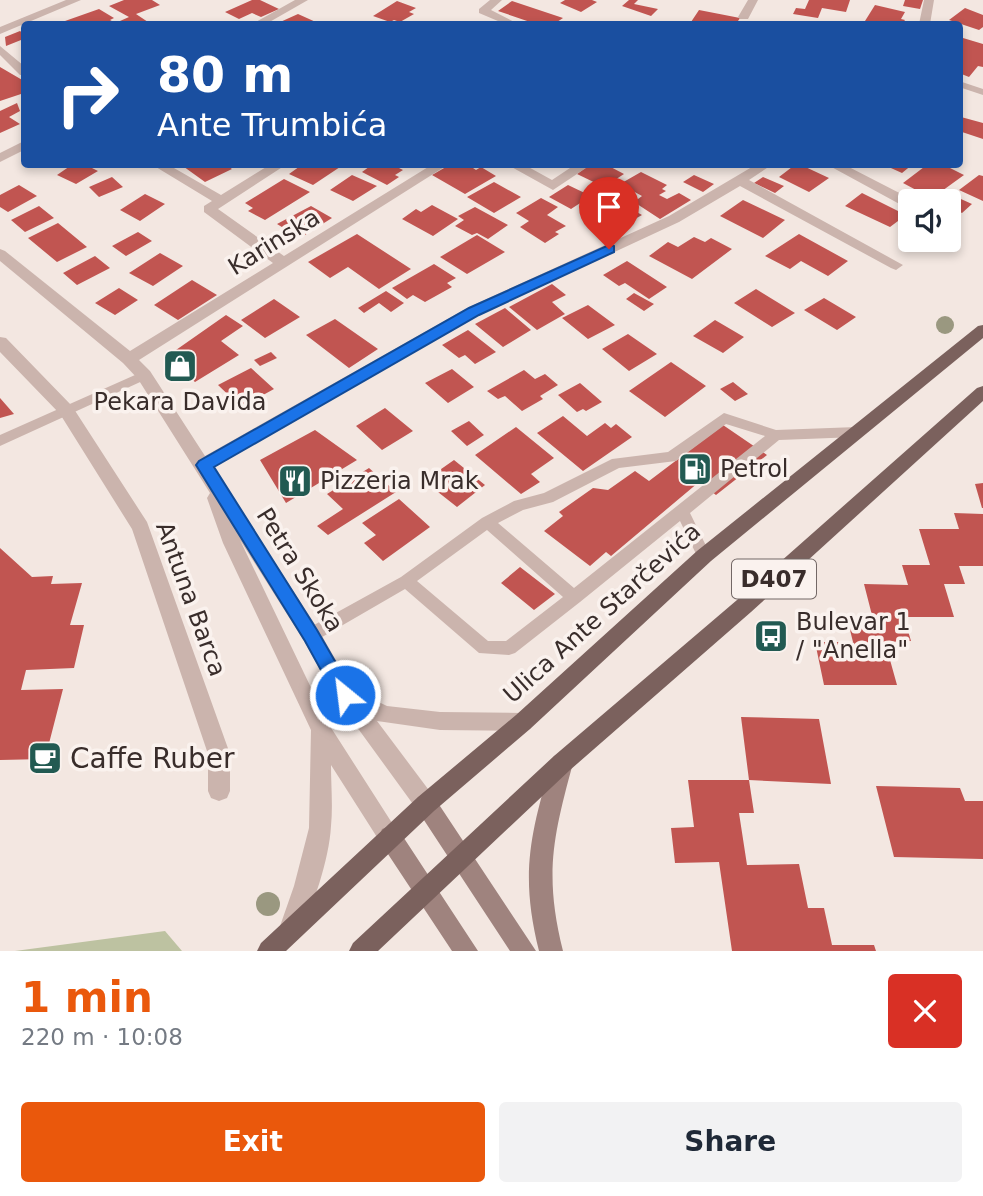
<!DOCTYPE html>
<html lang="en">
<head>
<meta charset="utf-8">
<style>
	:root { --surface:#fff; --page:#f2f2f3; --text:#1f2937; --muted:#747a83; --accent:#ea580c }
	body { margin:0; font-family:"DejaVu Sans",sans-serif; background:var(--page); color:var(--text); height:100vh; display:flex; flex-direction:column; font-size:26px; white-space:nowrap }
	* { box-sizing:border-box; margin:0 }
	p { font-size:23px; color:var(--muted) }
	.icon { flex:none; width:38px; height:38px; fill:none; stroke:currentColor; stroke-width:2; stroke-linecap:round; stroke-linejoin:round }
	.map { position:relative; height:951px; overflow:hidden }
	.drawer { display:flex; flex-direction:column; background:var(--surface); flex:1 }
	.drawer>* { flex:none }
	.guide { position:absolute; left:21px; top:21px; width:942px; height:147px; border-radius:7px; box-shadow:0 4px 10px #0003; background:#1a4fa0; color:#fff; overflow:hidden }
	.tools { position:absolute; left:898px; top:189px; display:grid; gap:14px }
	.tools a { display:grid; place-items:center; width:63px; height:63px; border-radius:7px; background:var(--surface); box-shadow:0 4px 10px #0003; font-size:35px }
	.pin { position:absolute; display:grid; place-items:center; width:60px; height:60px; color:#fff; margin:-72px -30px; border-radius:50% 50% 50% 0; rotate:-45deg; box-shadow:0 0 7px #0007 }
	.pin .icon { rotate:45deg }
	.me { position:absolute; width:77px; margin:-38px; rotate:331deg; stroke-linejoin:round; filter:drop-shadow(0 0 5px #0008) }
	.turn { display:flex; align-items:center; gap:24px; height:147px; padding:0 21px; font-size:32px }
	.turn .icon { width:91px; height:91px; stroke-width:2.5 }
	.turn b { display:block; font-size:49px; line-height:60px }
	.round { display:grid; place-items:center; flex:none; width:74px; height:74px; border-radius:7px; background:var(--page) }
	.overview { display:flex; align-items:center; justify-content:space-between; height:119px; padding:0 21px }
	h1 { font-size:42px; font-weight:700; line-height:52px; color:var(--accent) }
	.button { display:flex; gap:14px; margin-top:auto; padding:14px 21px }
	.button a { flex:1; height:80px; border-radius:7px; background:var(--accent); color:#fff; font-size:28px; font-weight:700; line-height:80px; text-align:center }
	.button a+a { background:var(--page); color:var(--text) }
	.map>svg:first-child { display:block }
	.green { fill:#bdc2a1 }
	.building { fill:#c15551 }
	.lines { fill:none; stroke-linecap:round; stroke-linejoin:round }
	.service { fill:#cbb4ad; fill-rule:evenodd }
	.minor { fill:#cbb4ad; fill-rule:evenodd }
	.secondary { fill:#9f837e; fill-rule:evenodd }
	.primary { fill:#7b615d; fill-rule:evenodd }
	.tree { fill:#9a9880 }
	.route { fill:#1a73e8; stroke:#114b97; stroke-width:2 }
	.labels { text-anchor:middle; stroke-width:7; stroke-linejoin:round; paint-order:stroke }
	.shield { fill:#faf2ee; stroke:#736866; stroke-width:2 }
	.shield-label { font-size:23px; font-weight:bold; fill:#392d2b }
	.street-label { font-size:24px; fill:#392d2b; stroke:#faf2ee }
	.poi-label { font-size:24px; fill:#392d2b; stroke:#faf2ee; text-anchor:start }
	.near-poi-label { font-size:28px; fill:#392d2b; stroke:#faf2ee; text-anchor:start }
</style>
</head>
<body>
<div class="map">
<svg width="983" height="951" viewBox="0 0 983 951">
	<rect width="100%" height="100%" fill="#f3e7e1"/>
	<path class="green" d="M165 931 182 951H15Z"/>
	<path class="building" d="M124 0H152L160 5 136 14 151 24H126L120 21 129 17 109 6Z
		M252 0H260L279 9 261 17 252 13 239 19 225 12Z
		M565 0H592L597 2 581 12 560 3Z
		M629 0H638L634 4 658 9 651 16 622 6Z
		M809 0H850L846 12 822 8 818 18 793 14 796 8 805 9Z
		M905 0H923L920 9 903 6Z
		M397 1 416 8 409 12 414 14 400 22 394 20 390 22 373 16Z
		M512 1 563 18 554 24H536L498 11Z
		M875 5 905 12 901 19 905 20 902 24 865 21Z
		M965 8 983 15V27L979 30 949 20Z
		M99 9 114 18 110 20 117 24H71L65 21Z
		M699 10 740 18 736 24 691 22Z
		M298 14 318 23H278Z
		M20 31 24 34V44L21 40 6 46 5 37Z
		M963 38 983 44V67L978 66 969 77 959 73V42Z
		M0 67 24 81V93L0 101Z
		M17 103 20 111 9 117 20 124 0 133V111Z
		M961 117 983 123V139L959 131Z
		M73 164H84L98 171 76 184 57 175Z
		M180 164H225L232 169 205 182Z
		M303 164H334L340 167 313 185 289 174Z
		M373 164H391L403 170 395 175 399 177 387 185 362 172Z
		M451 164H467L476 170 481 167 496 176 465 194 432 175Z
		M591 164H605L624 174 604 187 577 174Z
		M796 164H799L829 178 809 192 779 177Z
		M882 164H913L902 173Z
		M928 164H942L964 175 935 196 939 198 935 201H916L909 198 918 191 903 183Z
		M641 172 667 185 662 189 666 191 659 195 667 199 679 193 691 200 660 219 634 202 642 196 620 184Z
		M352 175 377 186 353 201 330 190Z
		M694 175 714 184 703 192 683 182Z
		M979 175 983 176V201L959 190Z
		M112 177 123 187 99 197 89 187Z
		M763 177 784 186 775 193 754 183Z
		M284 179 310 192 265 220 248 211 253 208 245 203Z
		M494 182 521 197 494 213 467 197Z
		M19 185 37 196 8 212 0 207V195Z
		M568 185 591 196 571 209 549 197Z
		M605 187 616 193 610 197 642 215 628 223 596 205 601 201 591 196Z
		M862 193 906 215 890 227 845 206Z
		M145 194 165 204 140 221 120 210Z
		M952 195 972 204 962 213 948 206V201H943Z
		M541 198 558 207 547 215 566 226 555 232 559 234 545 243 520 227 529 221 516 213Z
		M743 200 785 220 763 238 720 216Z
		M432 205 458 219 433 236 402 219 416 209 421 212Z
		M39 206 54 218 25 232 11 220Z
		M311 206 332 218 300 238 277 224Z
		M475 207 508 225 488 239 477 233 472 235 455 226 464 220 458 216Z
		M58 223 87 247 57 262 28 238Z
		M138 232 152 241 126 256 112 246Z
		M357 234 411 269 379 289 348 267 330 278 308 262Z
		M799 234 848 261 828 276 801 261 790 269 765 256Z
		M477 235 505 252 467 274 440 257Z
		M694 237 705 242 711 238 732 249 692 279 649 256 668 242 678 247Z
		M160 253 183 266 153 286 129 273Z
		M95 256 110 268 77 285 63 273Z
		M627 261 667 287 649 299 625 283 619 286 603 275Z
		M434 264 456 278 447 283 452 287 425 302 413 295 407 299 392 288Z
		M192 280 217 295 178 320 154 305Z
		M552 284 566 295 552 302 565 314 537 330 509 307Z
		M119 288 138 300 115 315 95 303Z
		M756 289 795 313 772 327 734 303Z
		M386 291 404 303 391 312 379 303 364 313 358 308Z
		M634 293 654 304 644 311 626 299Z
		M824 298 856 317 837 330 804 310Z
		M274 299 300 317 265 338 241 320Z
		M588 305 615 325 588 339 562 318Z
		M505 308 531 330 503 347 475 324Z
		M226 315 243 326 221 341 239 355 195 382 166 357Z
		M335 319 378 349 349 368 306 335Z
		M715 320 744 337 723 353 693 336Z
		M468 330 496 352 475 364 465 355 459 358 442 345Z
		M628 334 657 354 629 371 602 349Z
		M271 352 277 358 260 366 254 360Z
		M671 362 706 386 665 417 629 391Z
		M251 368 274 389 241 407 218 385Z
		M452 369 474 387 448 403 425 383Z
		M524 370 535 379 545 374 558 385 540 396 543 399 522 411 505 396 498 399 487 391Z
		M733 382 748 394 735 401 720 389Z
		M580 383 602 402 586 411 583 409 577 412 558 395Z
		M0 398 14 414 0 418Z
		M385 408 413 431 382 450 356 426Z
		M563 416 587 436 605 423 611 428 616 424 632 437 583 471 537 433Z
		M469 421 484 435 467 446 451 431Z
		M723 425 767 455 716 495 699 482 611 556 606 552 590 566 544 531 563 516 559 512 593 488 608 490 635 471 649 481Z
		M516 427 554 458 531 474 540 482 521 494 475 455Z
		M315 430 357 460 286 503 260 460Z
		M454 460 485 485 457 507 424 481Z
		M369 468 396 492 328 535 317 526 343 509 327 494Z
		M983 483V508H982L975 484Z
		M399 499 430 527 383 561 364 543 376 535 362 523Z
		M954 513 983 514V566H959L965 584H944L954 617H904L911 641 885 642 897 685H824L815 642H853L848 622 874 623 864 584 908 585 902 565H930L919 529H959Z
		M0 548 32 577 53 576 51 584 82 583 70 625H84L74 668 26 670 21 690 63 689 45 759 0 760Z
		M520 567 555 594 534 610 501 583Z
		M741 717 819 719 831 784 749 780Z
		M688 780H749L754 813H739L747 865 799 864 808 908H824L832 945H874L876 951H732L719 862 675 863 671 828 694 827Z
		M876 786 960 788 965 801H983V859L894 857Z"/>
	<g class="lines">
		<path class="service" d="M959 81 983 89V95L959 87Z
			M144 371 149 372 150 375 149 378 0 446V435Z
			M724 413 776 430 857 427 864 432 857 437 779 440 690 513 711 556 709 560H699L680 521 580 602 515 653 509 655 479 653 405 589 317 640 311 642 305 640 303 635 305 630 401 577 482 518 514 501 544 493 612 459 668 452ZM726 424 765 436 574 588 498 523 523 510 553 502 619 468 676 461ZM487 530 563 597 506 641H488L417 581Z"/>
		<path class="minor" d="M66 0H81L0 34V27Z
			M295 0H308L266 24H252Z
			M490 0H502L491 10 518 24H505L479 13V9Z
			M748 0H758L748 19H740L738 17Z
			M924 0H934L930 24H919Z
			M0 46 24 66V75H20L0 55Z
			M24 141V150L0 162V153Z
			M151 164H167L221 195 271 164H287L218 209 284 256 433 164H449L139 360 150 371 205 456 469 307 669 216 757 164H773L749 180 903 265 896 270 891 268 740 186 679 222 479 315 213 468 318 629 353 690 387 706 440 712 523 713 530 715 533 722 530 729 523 731 440 730 377 721 434 797 437 804 434 811 426 814 418 811 338 701 304 641 240 540 328 723 401 837 398 845 390 848 382 845 331 765C331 785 333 806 331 826 329 861 313 905 299 937L291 941 283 937 279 929 294 886 309 828 311 730 223 543 207 498 210 493 138 379 123 363 0 261V249L5 251 130 351 273 263 204 212V206L212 201Z
			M506 164H523L552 180 576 164H592L553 190Z
			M826 164H843L915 201H910V208L905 207Z
			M948 220 956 222V228L948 229Z
			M0 337 6 338 72 406 147 522 230 754V791L227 798 219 801 211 798 208 791V754L132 529 60 414 0 352Z"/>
		<path class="secondary" d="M562 753 570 756 573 763C553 837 544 875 563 951H539C520 875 530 836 551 763L554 756Z
			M426 794 434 797 536 951H510L418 811 415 804 418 797Z
			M390 826 398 829 478 951H452L382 845 379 837 382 829Z"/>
		<path class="primary" d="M983 325V338L711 561 530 729 434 811 286 951H257L261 943 418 797 516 715 697 551 978 326Z
			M983 386V401L751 612 570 770 378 951H349L353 943 554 756 737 600 977 388Z"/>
	</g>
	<g class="tree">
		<circle cx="945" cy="325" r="9"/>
		<circle cx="268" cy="904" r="12"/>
	</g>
	<path class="route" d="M609 245 614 246V252L479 315 214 467 317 630 351 689 354 695 351 701 345 704 338 701 305 641 199 470 196 465 199 461 469 308Z"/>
	<defs>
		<g id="shop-square" transform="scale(1.75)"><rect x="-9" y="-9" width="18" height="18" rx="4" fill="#225a52" stroke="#faf2ee"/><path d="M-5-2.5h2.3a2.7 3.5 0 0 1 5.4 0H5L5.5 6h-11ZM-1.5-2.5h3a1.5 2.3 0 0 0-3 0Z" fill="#fff"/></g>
		<g id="fuel-square" transform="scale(1.75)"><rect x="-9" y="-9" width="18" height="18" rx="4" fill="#225a52" stroke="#faf2ee"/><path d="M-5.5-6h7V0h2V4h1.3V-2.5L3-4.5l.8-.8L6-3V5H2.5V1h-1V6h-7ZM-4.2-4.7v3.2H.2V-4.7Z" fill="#fff"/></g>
		<g id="restaurant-square" transform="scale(1.75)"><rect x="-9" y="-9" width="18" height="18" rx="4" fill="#225a52" stroke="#faf2ee"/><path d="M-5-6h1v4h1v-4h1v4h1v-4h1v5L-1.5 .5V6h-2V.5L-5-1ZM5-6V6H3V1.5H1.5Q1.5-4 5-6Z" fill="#fff"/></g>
		<g id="bus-square" transform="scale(1.75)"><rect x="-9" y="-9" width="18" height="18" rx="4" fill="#225a52" stroke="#faf2ee"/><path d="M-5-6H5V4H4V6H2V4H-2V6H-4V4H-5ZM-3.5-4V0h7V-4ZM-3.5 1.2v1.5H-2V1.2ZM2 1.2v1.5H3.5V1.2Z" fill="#fff"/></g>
		<g id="cafe-square" transform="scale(1.75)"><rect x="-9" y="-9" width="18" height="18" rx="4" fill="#225a52" stroke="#faf2ee"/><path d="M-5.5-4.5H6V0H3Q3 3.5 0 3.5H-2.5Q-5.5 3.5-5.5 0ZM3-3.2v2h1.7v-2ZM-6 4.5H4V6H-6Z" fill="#fff"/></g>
	</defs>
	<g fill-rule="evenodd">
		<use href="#shop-square" x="180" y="366"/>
		<use href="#fuel-square" x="695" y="469"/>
		<use href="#restaurant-square" x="295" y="481"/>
		<use href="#bus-square" x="771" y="636"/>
		<use href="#cafe-square" x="45" y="758"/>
	</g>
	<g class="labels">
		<rect class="shield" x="732" y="559.5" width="84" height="39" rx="5"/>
		<g class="shield-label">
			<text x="774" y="587">D407</text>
		</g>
		<g class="street-label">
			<text transform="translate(274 242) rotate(-32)" y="8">Karinska</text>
			<text transform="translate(300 570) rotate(58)" y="8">Petra Skoka</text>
			<text transform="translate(191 599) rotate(70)" y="8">Antuna Barca</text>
			<text transform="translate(602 613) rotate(-42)" y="8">Ulica Ante Starčevića</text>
		</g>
		<g class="poi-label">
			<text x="180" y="410" text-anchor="middle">Pekara Davida</text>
			<text x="720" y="477">Petrol</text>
			<text x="320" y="489">Pizzeria Mrak</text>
			<text x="796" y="630">Bulevar 1<tspan x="796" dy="28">/ "Anella"</tspan></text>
		</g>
		<g class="near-poi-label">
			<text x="70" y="768">Caffe Ruber</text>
		</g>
	</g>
</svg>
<div class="tools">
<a><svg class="icon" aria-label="sound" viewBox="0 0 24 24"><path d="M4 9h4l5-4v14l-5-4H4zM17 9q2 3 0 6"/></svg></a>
</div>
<div class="pin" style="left:609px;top:249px;background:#d93025"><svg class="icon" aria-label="arrive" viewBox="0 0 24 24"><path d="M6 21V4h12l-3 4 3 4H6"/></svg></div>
<svg class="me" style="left:345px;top:695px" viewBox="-20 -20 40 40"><circle r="17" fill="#1a73e8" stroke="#fff" stroke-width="3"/><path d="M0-11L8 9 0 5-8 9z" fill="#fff"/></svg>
<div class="guide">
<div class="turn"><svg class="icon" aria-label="right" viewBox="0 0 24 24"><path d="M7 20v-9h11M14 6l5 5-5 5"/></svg><div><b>80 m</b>Ante Trumbića</div></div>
</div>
</div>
<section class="drawer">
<div class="overview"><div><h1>1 min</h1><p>220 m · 10:08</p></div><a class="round" style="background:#d93025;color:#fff"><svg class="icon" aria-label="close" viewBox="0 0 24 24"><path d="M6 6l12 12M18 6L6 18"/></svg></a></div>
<div class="button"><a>Exit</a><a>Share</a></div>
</section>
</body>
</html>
